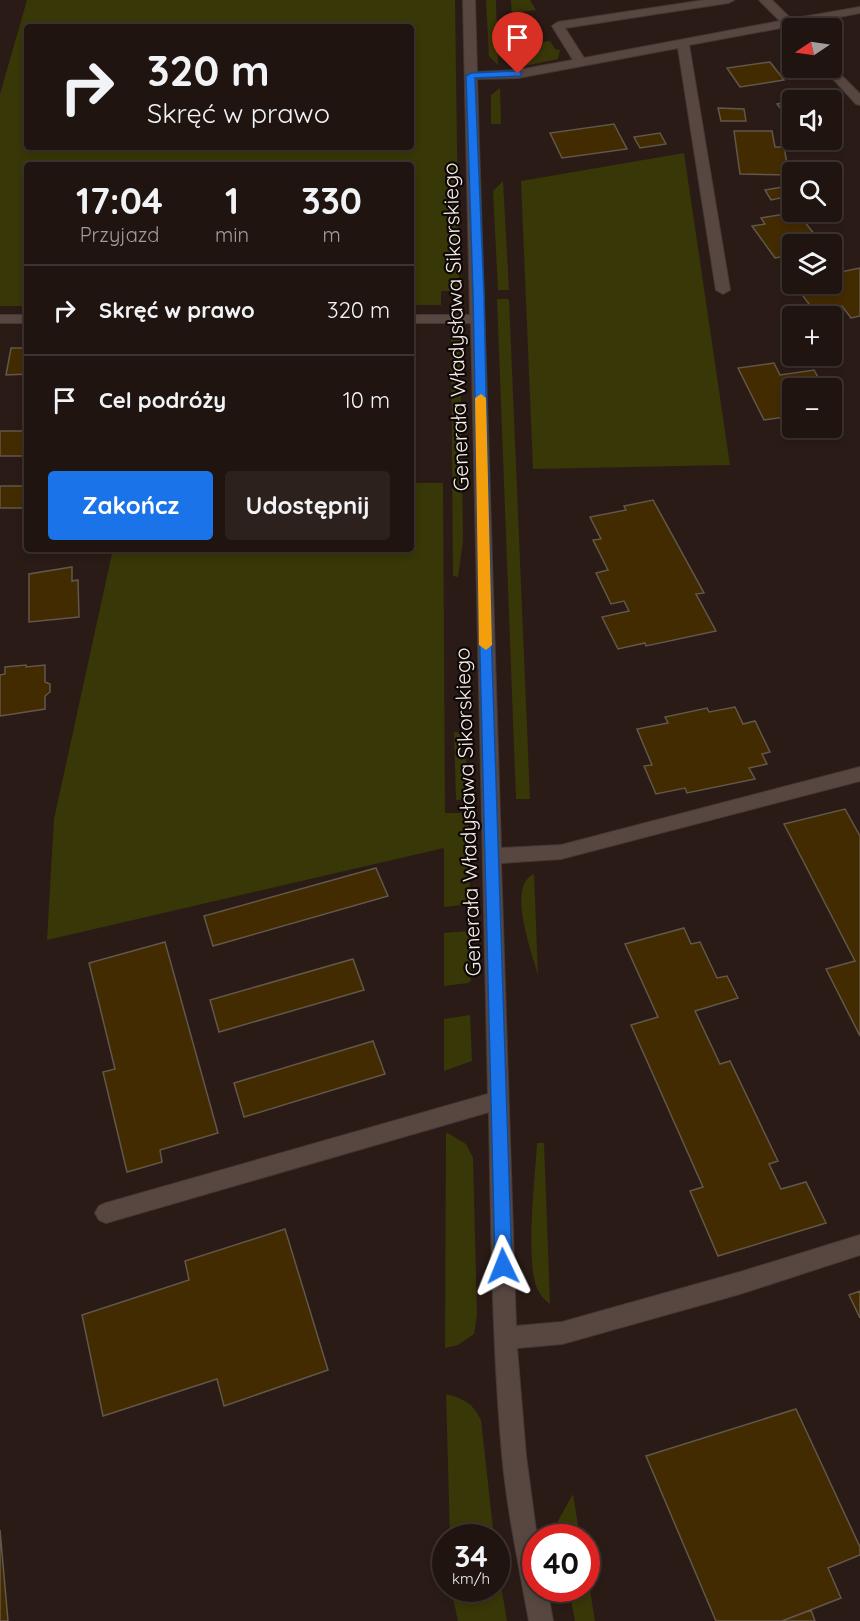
<!DOCTYPE html>
<html lang="pl">
<head>
<meta charset="utf-8">
<style>
	:root { --surface:#201410; --page:#2d211e; --text:#f1f3f6; --muted:#a29e9f; --line:#3d3330; --accent:#1a73e8 }
	body { margin:0; font-family:Quicksand,sans-serif; background:var(--page); color:var(--text); height:100vh; display:flex; flex-direction:column; font-size:22px; white-space:nowrap }
	* { box-sizing:border-box; margin:0 }
	p { font-size:20px; color:var(--muted) }
	.icon { flex:none; width:33px; height:33px; fill:none; stroke:currentColor; stroke-width:2; stroke-linecap:round; stroke-linejoin:round }
	.map { position:relative; flex:1; overflow:hidden }
	.details { position:absolute; left:24px; top:162px; width:390px; height:390px; display:flex; flex-direction:column; background:var(--surface); border-radius:6px; box-shadow:0 3px 9px #0003,0 0 0 2px var(--line) }
	.details>* { flex:none }
	.banner { position:absolute; left:24px; top:24px; width:390px; height:126px; border-radius:6px; box-shadow:0 3px 9px #0003,0 0 0 2px var(--line); background:#201410; color:var(--text); overflow:hidden }
	.needle { width:39px; rotate:257deg }
	.fabs { position:absolute; left:782px; top:18px; display:grid; gap:12px }
	.fabs a { display:grid; place-items:center; width:60px; height:60px; border-radius:6px; background:var(--surface); box-shadow:0 3px 9px #0003,0 0 0 2px var(--line); font-size:30px }
	.speed { position:absolute; left:432px; top:1524px; display:flex; gap:12px; font-size:30px; font-weight:700; text-align:center }
	.speed>* { display:grid; place-content:center; width:78px; height:78px; border-radius:50%; background:var(--surface); box-shadow:0 3px 9px #0003,0 0 0 2px var(--line); line-height:1 }
	.speed small { font-size:15px; font-weight:400 }
	.speed .limit { border:9px solid #d22; background:#fff; color:#111 }
	.pin { position:absolute; display:grid; place-items:center; width:51px; height:51px; color:#fff; margin:-62px -26px; border-radius:50% 50% 50% 0; rotate:-45deg; box-shadow:0 0 6px #0007 }
	.pin .icon { rotate:45deg }
	.me { position:absolute; width:66px; margin:-33px; rotate:358deg; stroke-linejoin:round; filter:drop-shadow(0 0 4px #0008) }
	.turn { display:flex; align-items:center; gap:21px; height:126px; padding:0 24px; font-size:27px }
	.turn .icon { width:78px; height:78px; stroke-width:2.5 }
	.turn b { display:block; font-size:42px; line-height:51px }
	.eta { display:flex; justify-content:space-evenly; align-items:center; height:102px; text-align:center }
	.eta b { font-size:36px; font-weight:700; line-height:42px }
	.primary-button { display:flex; gap:12px; margin-top:auto; padding:12px 24px }
	.primary-button a { flex:1; height:69px; border-radius:6px; background:var(--accent); color:#fff; font-size:24px; font-weight:700; line-height:69px; text-align:center }
	.primary-button a+a { background:var(--page); color:var(--text) }
	ul { padding:0; list-style:none }
	li { display:flex; align-items:center; gap:18px; height:90px; padding:0 24px; border-top:2px solid var(--line) }
	li div { flex:1 }
	li b { display:block; font-size:22px }
	li em { font-style:normal }
	.map>svg:first-child { display:block }
	.green { fill:#383708; fill-rule:evenodd }
	.building { fill:#432b01; stroke:#61574a; stroke-width:1.5 }
	.lines { fill:none; stroke-linecap:round; stroke-linejoin:round }
	.minor-casing { stroke:#443936; stroke-width:2 }
	.minor { fill:#584741; fill-rule:evenodd }
	.route { fill:#1a73e8; stroke:#114b97; stroke-width:1.5 }
	.slow { fill:#f59e0b }
	.labels { text-anchor:middle; stroke-width:4.5; stroke-linejoin:round; paint-order:stroke }
	.street-label { font-size:21px; fill:#f7ede9; stroke:#0e0806 }
</style>
</head>
<body>
<div class="map">
<svg width="860" height="1621" viewBox="0 0 860 1621">
	<rect width="100%" height="100%" fill="#2a1b16"/>
	<path class="green" d="M27 0H455L459 291H441V305H411V165H27V306H0V94ZM27 27H411V147H27Z
		M486 0H496L498 65 489 56Z
		M511 0H530L536 10 521 12 539 43 550 41 555 49 560 50 558 59 515 68Z
		M500 88 501 124H491V95Z
		M684 153 730 465 533 469 521 181Z
		M503 181 509 290H498L493 191Z
		M497 299H509L530 799H516Z
		M451 331 460 338 463 540 458 577 453 576Z
		M411 483H443L445 813H468L470 901 463 905 444 907V848L47 940 54 819 113 549H411Z
		M454 732 459 733 466 761 467 799 456 800Z
		M534 874 538 975C532 953 506 885 534 874Z
		M469 931 471 981 468 983 444 986V933Z
		M470 1015 472 1061 444 1071V1019Z
		M446 1132 466 1144 473 1158 477 1315 474 1334 458 1345 445 1348Z
		M537 1143H544L550 1304C544 1300 539 1293 536 1286 526 1253 535 1180 537 1143Z
		M446 1394C464 1399 473 1403 481 1420L494 1537H450Z
		M573 1494 580 1537H560L558 1521Z
		M497 1562 507 1621H458L451 1589 496 1588Z
		M587 1572 595 1621H575L569 1589 586 1588Z"/>
	<path class="building" d="M770 62 784 80 740 87 727 68Z
		M792 101V119H789L777 104Z
		M718 108 744 109 746 121H721Z
		M614 124 627 149 562 158 550 133Z
		M734 131H772L775 147H784L789 175 740 174Z
		M660 133 666 144 640 148 634 137Z
		M788 186 792 191V205L786 206 780 198 771 200 765 190Z
		M797 212 822 244H792V255L775 258 752 226 765 224 761 218Z
		M860 268V316L851 318 842 306 815 312 794 284H831V274Z
		M11 348H27V374L6 375Z
		M774 363 780 375 814 370 824 388H792V425H790L785 417 764 420 738 368Z
		M0 431H27V456H0Z
		M0 486H27L24 508H0Z
		M653 500 704 593 696 594 716 631 646 646 645 643 618 649 602 617 629 611 624 601 611 604 596 573 608 570 593 540 601 539 590 517 626 510 624 506Z
		M72 567V581L78 580 79 617 29 622V574Z
		M26 665V667L45 665V682L50 684V692L45 696V709L0 716V675L5 674V667Z
		M735 707 743 724 755 721 770 752 762 754 767 764 749 768 755 779 687 793 685 788 656 794 644 766 652 765 637 729 668 723 665 717 707 708 709 712Z
		M845 809 860 836V1036L826 969 855 961 784 824Z
		M376 868 388 896 213 946 204 916Z
		M684 928 691 944 700 942 717 978 727 976 738 998 695 1011 720 1064 730 1061 778 1161 769 1164 781 1189 806 1182 826 1223 718 1256 690 1191 703 1187 631 1025 658 1017 625 944Z
		M165 942 218 1133 160 1150 162 1162 127 1172 103 1072 115 1069 89 963Z
		M353 959 364 990 219 1032 210 1000Z
		M373 1041 385 1074 244 1117 234 1083Z
		M285 1229 328 1370 224 1406 217 1379 103 1416 82 1315 189 1280 185 1261Z
		M860 1291V1318L849 1295Z
		M796 1409 860 1547V1555L828 1568 841 1598 782 1621H716L646 1456Z
		M0 1530 8 1621H0Z
		M811 1610 815 1621H782Z"/>
	<g class="lines">
		<g class="minor-casing">
			<path id="minor" d="M463 0H475L477 72 518 70 573 60 552 26 558 22 705 0H734L728 3 565 28 584 58 780 21 759 0H772L791 19 860 7V13L797 25 799 28H792V31L786 27 689 45 730 290 723 294 716 290 678 48 518 78 477 79 501 848 561 845 860 767V781L561 859 501 863 516 1326 562 1322 740 1272 860 1235V1255L740 1294 562 1344 517 1348 526 1456 537 1538 536 1588H547L553 1621H529C519 1566 507 1510 502 1454 492 1340 491 1226 489 1112L106 1223 99 1220 95 1213 99 1206 106 1203 488 1094 471 323H411V315H470Z
				M831 65 860 94V105L856 104 823 68H831Z
				M0 315H27V323H0Z"/>
		</g>
		<use href="#minor" class="minor"/>
	</g>
	<path class="route" d="M518 71 521 72V76L475 78 484 295 492 657 512 1266 509 1272 503 1274 498 1272 495 1266 480 657 473 295 466 76 471 73Z"/>
	<path class="slow" d="M481 394 486 398 492 645 486 650 479 645 475 398Z"/>
	<g class="labels">
		<g class="street-label">
			<text transform="translate(456 327) rotate(-92)" y="7">Generała Władysława Sikorskiego</text>
			<text transform="translate(468 812) rotate(-92)" y="7">Generała Władysława Sikorskiego</text>
		</g>
	</g>
</svg>
<div class="fabs">
<a><svg class="needle" viewBox="-14 -14 28 28"><path d="M0-13l5 13h-10z" fill="#e53935"/><path d="M0 13l5-13h-10z" fill="#a29e9f"/></svg></a>
<a><svg class="icon" aria-label="sound" viewBox="0 0 24 24"><path d="M4 9h4l5-4v14l-5-4H4zM17 9q2 3 0 6"/></svg></a>
<a><svg class="icon" aria-label="search" viewBox="0 0 24 24"><circle cx="10" cy="10" r="6"/><path d="M15 15l6 6"/></svg></a>
<a><svg class="icon" aria-label="layers" viewBox="0 0 24 24"><path d="M12 4l9 5-9 5-9-5zM3 14l9 5 9-5"/></svg></a>
<a>+</a>
<a>−</a>
</div>
<div class="speed"><div>34<small>km/h</small></div><div class="limit">40</div></div>
<div class="pin" style="left:518px;top:74px;background:#d93025"><svg class="icon" aria-label="arrive" viewBox="0 0 24 24"><path d="M6 21V4h12l-3 4 3 4H6"/></svg></div>
<svg class="me" style="left:503px;top:1266px" viewBox="-20 -20 40 40"><path d="M0-17L14 15 0 8-14 15z" fill="#1a73e8" stroke="#fff" stroke-width="4"/></svg>
<div class="banner">
<div class="turn"><svg class="icon" aria-label="right" viewBox="0 0 24 24"><path d="M7 20v-9h11M14 6l5 5-5 5"/></svg><div><b>320 m</b>Skręć w prawo</div></div>
</div>
<section class="details">
<div class="eta">
<div><b>17:04</b><p>Przyjazd</p></div>
<div><b>1</b><p>min</p></div>
<div><b>330</b><p>m</p></div>
</div>
<ul>
<li><svg class="icon" aria-label="right" viewBox="0 0 24 24"><path d="M7 20v-9h11M14 6l5 5-5 5"/></svg><div><b>Skręć w prawo</b></div><em>320 m</em></li>
<li><svg class="icon" aria-label="arrive" viewBox="0 0 24 24"><path d="M6 21V4h12l-3 4 3 4H6"/></svg><div><b>Cel podróży</b></div><em>10 m</em></li>
</ul>
<div class="primary-button"><a>Zakończ</a><a>Udostępnij</a></div>
</section>
</div>
</body>
</html>
